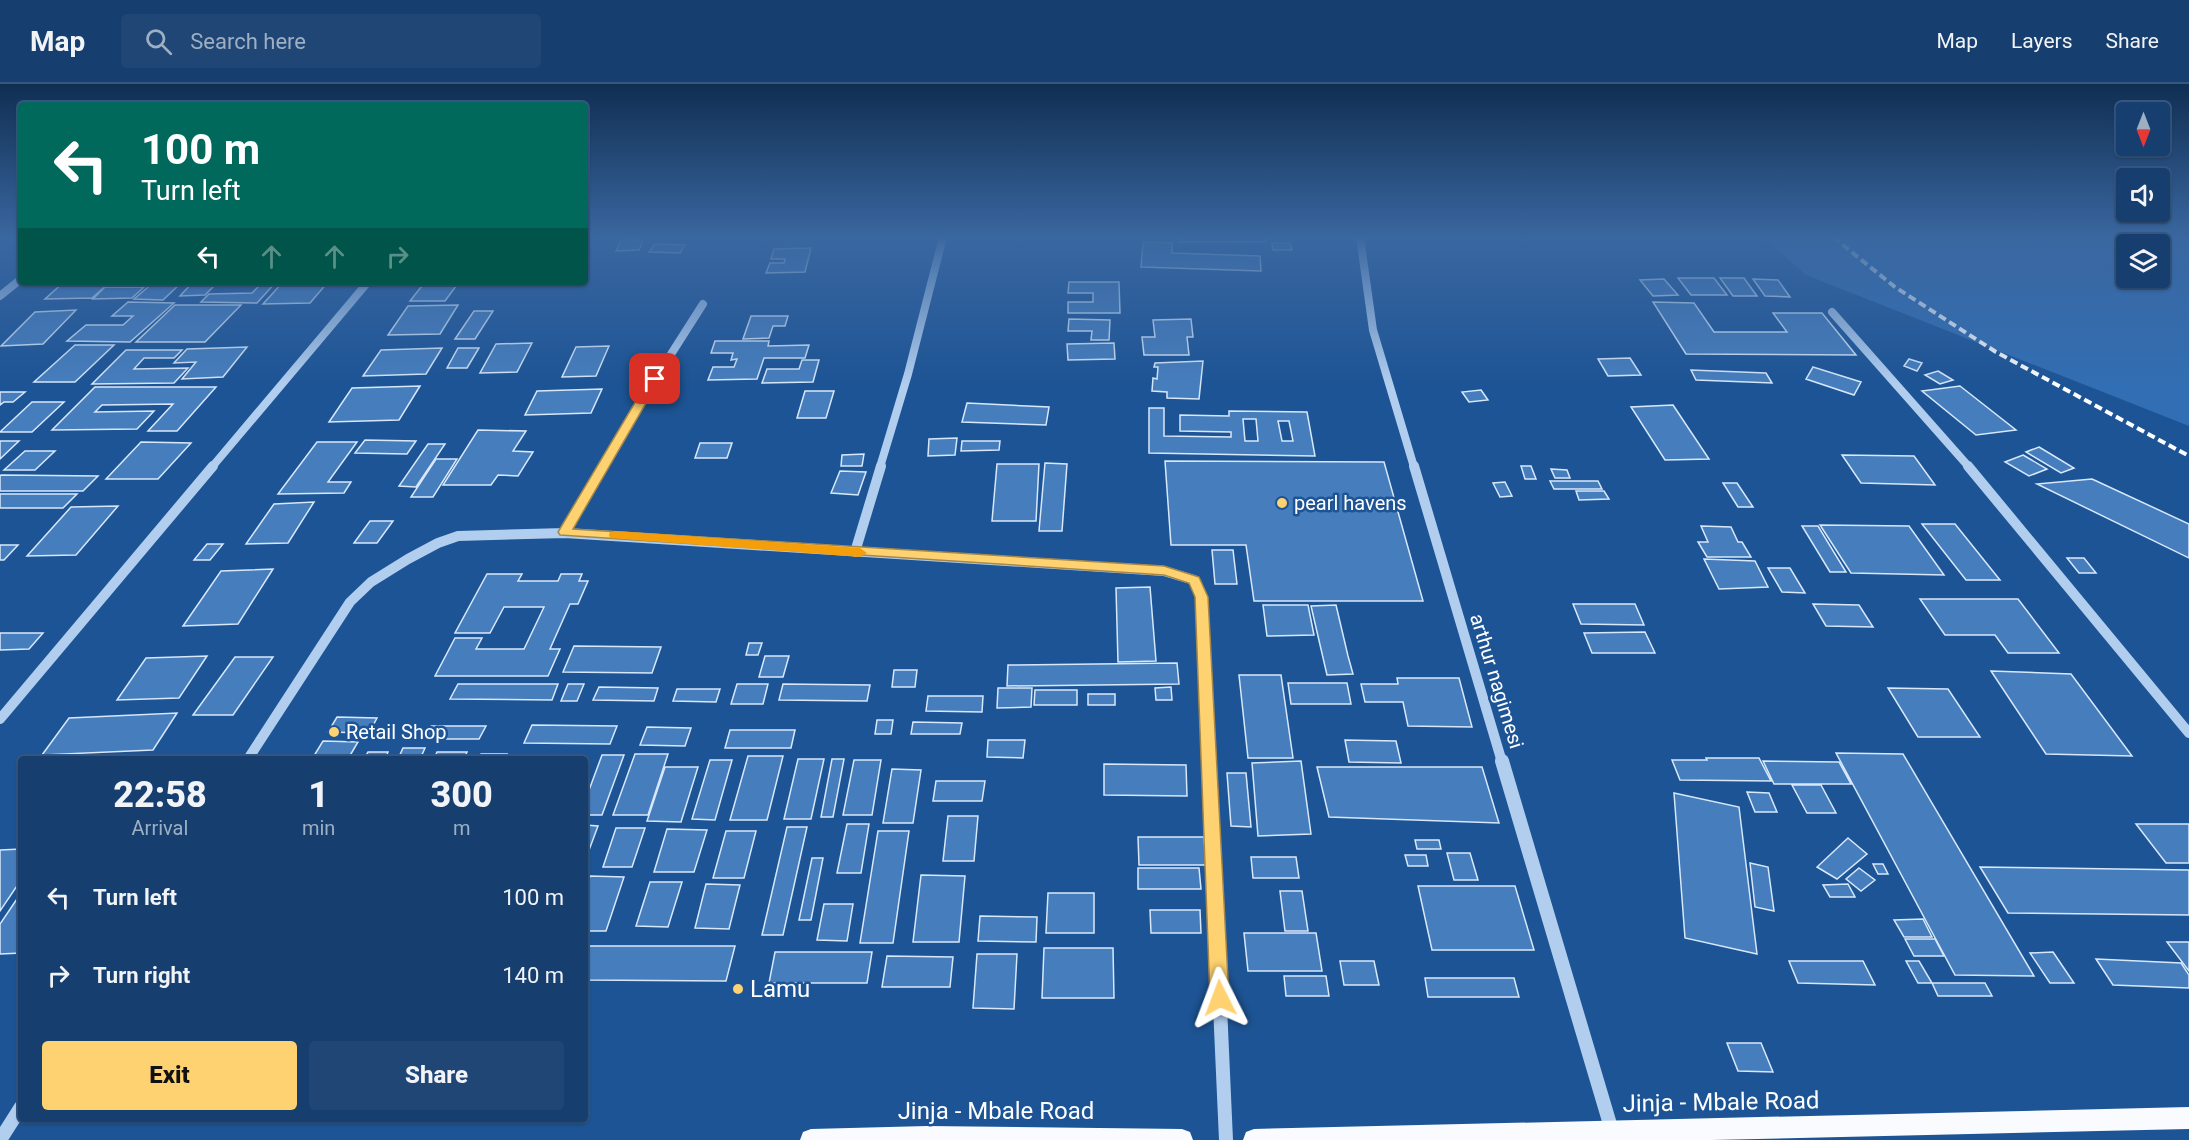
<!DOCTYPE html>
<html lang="en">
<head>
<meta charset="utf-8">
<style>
	:root { --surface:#163f70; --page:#1f4675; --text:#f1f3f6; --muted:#9eafc3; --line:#355883; --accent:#fed270 }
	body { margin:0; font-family:Roboto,sans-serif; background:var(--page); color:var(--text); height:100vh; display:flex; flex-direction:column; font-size:22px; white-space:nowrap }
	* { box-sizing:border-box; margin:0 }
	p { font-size:20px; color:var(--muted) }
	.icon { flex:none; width:33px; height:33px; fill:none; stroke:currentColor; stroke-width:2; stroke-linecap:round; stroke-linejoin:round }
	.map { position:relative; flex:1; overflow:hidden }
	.side { position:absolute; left:18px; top:672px; width:570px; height:366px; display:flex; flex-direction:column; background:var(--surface); border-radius:6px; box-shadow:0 2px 4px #0004,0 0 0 2px var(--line) }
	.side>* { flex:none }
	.guide { position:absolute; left:18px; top:18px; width:570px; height:183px; border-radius:6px; box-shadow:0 2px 4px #0004,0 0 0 2px var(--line); background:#00695c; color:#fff; overflow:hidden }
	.needle { width:39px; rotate:180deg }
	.controls { position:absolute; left:2116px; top:18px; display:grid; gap:12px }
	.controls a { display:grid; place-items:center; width:54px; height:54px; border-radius:6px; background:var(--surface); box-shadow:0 2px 4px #0004,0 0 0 2px var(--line); font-size:30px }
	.pin { position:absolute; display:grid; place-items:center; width:51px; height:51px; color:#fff; margin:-26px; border-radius:12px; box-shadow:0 3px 9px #0006 }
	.me { position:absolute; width:66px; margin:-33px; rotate:357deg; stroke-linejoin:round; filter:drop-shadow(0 0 4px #0008) }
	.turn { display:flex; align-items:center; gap:21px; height:126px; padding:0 24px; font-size:27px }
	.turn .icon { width:78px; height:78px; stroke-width:2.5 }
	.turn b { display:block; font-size:42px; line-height:51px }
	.lanes { display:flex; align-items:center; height:57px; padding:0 24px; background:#0003; justify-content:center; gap:30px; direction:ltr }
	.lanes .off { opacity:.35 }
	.eta { display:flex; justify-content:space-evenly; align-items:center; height:102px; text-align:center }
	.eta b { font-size:36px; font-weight:800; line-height:42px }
	.button { display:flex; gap:12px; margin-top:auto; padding:12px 24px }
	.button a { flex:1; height:69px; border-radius:6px; background:var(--accent); color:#111; font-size:24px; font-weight:800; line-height:69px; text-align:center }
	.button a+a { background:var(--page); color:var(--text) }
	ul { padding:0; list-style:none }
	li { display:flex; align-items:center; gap:18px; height:78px; padding:0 24px }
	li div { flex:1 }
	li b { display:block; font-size:22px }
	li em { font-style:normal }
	header { display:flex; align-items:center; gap:36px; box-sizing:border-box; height:84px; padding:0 30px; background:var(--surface); border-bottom:2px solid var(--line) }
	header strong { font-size:28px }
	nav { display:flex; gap:33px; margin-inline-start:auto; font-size:21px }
	.search { width:420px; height:54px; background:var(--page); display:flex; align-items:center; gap:15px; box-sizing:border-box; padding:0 21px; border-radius:6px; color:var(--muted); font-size:22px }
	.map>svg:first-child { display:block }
	.green { fill:#326eb3; fill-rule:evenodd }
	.building { fill:#467dbc; stroke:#d7e8fa; stroke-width:1.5; fill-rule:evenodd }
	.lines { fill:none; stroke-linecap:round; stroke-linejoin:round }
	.minor-far2 { stroke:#b1ceef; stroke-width:8 }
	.minor-far1 { stroke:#b1ceef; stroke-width:10 }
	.minor { stroke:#b1ceef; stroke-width:14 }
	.major { fill:#f9fbff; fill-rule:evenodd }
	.rail { stroke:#fff; stroke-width:4; stroke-dasharray:8 4; stroke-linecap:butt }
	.route { fill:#fed270; stroke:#a58849; stroke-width:1.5 }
	.slow { fill:#f59e0b }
	.poi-dot { fill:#fed270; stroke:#1d5495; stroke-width:2 }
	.labels { text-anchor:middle; stroke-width:5; stroke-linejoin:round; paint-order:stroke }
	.poi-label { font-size:20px; fill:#fff; stroke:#1d5495; text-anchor:start }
	.street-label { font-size:20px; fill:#fff; stroke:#1d5495 }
	.near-poi-label { font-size:24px; fill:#fff; stroke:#1d5495; text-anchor:start }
	.near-street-label { font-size:24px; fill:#fff; stroke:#1d5495 }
</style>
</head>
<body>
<header>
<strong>Map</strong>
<div class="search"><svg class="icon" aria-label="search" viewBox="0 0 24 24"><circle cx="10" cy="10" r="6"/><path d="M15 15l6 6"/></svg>Search here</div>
<nav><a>Map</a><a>Layers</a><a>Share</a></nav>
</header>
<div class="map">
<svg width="2189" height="1056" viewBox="0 0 2189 1056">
	<rect width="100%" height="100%" fill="#1d5495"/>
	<path class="green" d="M1763 153H2189V342L1806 191ZM2127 160H2160V194H2127Z"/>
	<path class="building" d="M1179 153H1265L1266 158H1180Z
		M621 156H643L639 166 616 167Z
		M1143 158 1172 159V169L1260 172 1261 187 1141 183Z
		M1272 159H1290L1292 166H1273Z
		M655 160 685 161 680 169 649 168Z
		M811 164 805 188 766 189 770 179H784L785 175H771L774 165Z
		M1678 194H1714L1727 211H1691Z
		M1720 194H1744L1757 212H1733Z
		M1664 195 1678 211 1653 212 1640 196Z
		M1753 195 1778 196 1790 213 1765 212Z
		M64 198H110L92 214 45 215Z
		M154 198H182L163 216 134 215Z
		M193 198H218L205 211 180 212Z
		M263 198H276L257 219 201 218 209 210 252 209Z
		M283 198H328L310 219 263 220Z
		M425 198H459L445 217H410Z
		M1069 198H1119L1120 229H1068V218H1093V209H1068Z
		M105 203H144L132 214 93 215Z
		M128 218 174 219 130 258 67 257 86 241H123L133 232H112Z
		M1653 218 1694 219 1714 248H1787L1773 229H1822L1856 271 1686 270Z
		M175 221H241L205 258H136Z
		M458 221 440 250 388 251 408 222Z
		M76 226 43 260 1 262 35 228Z
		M474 227H493L475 255H455Z
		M751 232H788L785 242H773L769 254 743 255Z
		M1069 235 1110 236 1109 256H1091L1092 247H1068Z
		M1191 235 1193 253H1187L1189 271H1144L1142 253H1155L1153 236Z
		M715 257H769L768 262 809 261 805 274H764L757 295 708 296 713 283H734L737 275 731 276 733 269H711Z
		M532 259 517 288 480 289 496 260Z
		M1114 259 1115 275 1068 276 1067 260Z
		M75 261H114L75 298H34Z
		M609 262 596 292 562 293 576 263Z
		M247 263 223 293 182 295 196 278 174 279 187 265Z
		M442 264 426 290 363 292 381 266Z
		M458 264H479L467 284H447Z
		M126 266H182L174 274H144L134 285 188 284 174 299 92 300Z
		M1630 274 1641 291 1608 292 1598 275Z
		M1909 275 1922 279 1917 287 1904 282Z
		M802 276H819L813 298 762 299 767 285H799Z
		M1203 277 1199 315 1167 314V308L1152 307 1153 294 1157 295 1158 283H1154L1155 279Z
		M1813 283 1861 298 1854 311 1806 295Z
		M1691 286 1766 289 1772 299 1696 296Z
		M1938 287 1953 296 1940 300 1925 291Z
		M420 302 399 336 329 338 352 304Z
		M1960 302 2016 346 1976 351 1922 307Z
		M95 303H216L177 347H148L173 320 102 321 95 328 154 327 137 345 52 346Z
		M602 305 591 329 525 331 537 307Z
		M1481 306 1488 316 1469 318 1462 308Z
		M805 307H834L826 334H797Z
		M0 308H25L13 318H4L0 321Z
		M32 318H64L32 348H0Z
		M967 319 1049 323 1046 341 962 338Z
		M1673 321 1709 375 1665 376 1631 323Z
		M1149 324H1164V352L1231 353V348L1180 347V331L1229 332V327L1307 328 1315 372 1149 369ZM1243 335H1256L1258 357H1245ZM1278 337H1289L1293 357H1282Z
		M478 346 526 347 513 367 533 368 518 392 498 391 491 401H443Z
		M957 354 955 371 928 372 929 355Z
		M365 356 416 357 407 370 355 369Z
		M0 357H19L0 375Z
		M962 357H1000L999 366 961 367Z
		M141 358 191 359 158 395H106Z
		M317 358H357L328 398H351L344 409 278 410Z
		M700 359H732L727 374H695Z
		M428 360H445L416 403 399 402Z
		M2039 363 2074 384 2061 389 2026 368Z
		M25 367H55L35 386H4Z
		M864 370 862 382H841L842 371Z
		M1842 371 1914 372 1935 401 1861 399Z
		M2023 371 2047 385 2029 392 2005 378Z
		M436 375H457L433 413H411Z
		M1165 377 1384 378 1423 517H1254L1246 461H1171Z
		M1045 379 1067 380 1062 447H1039Z
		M997 380H1039L1036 437H992Z
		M1521 382H1531L1536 395H1525Z
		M1551 385 1567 386 1570 394H1555Z
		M840 387 866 388 858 411 831 409Z
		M0 392 1 391 98 392 83 407H0Z
		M2092 395 2189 440V474L2037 400Z
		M1550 397H1598L1602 405H1554Z
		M1505 398 1512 412 1500 413 1493 399Z
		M1723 399H1737L1753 423H1738Z
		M1576 407H1604L1609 415 1579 416Z
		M0 410H77L63 424H0Z
		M314 418 288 459 246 460 274 420Z
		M118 422 76 471 27 472 71 423Z
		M370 437H393L377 459H354Z
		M1922 440H1955L2000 496H1966Z
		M1820 441 1909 442 1944 491 1851 489Z
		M1701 442 1731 443 1738 458H1742L1751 473H1707L1698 458H1708Z
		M1802 442H1818L1846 488H1830Z
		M207 460H223L210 476H194Z
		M0 461H18L4 476H0Z
		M1212 466H1233L1237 500H1215Z
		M2067 474H2084L2096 489H2079Z
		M1704 475 1755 477 1768 503 1719 505Z
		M1768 484H1790L1805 509 1782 508Z
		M273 485 238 540 183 542 221 487Z
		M487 490H522L518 497H558L561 490H582L579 497H588L578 520H570L550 565H560L548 592H435L455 554H482L476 565H524L544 523H504L490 549H455Z
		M1150 503 1156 577 1118 578 1116 504Z
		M1920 515H2018L2059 569H2008L1995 551H1945Z
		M1573 520H1635L1644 541 1581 540Z
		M1813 520 1859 521 1873 543 1826 542Z
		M1263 521H1308L1314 551 1267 552Z
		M1336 521 1348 572 1353 590 1327 591 1311 522Z
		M1645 548 1655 569H1592L1584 549Z
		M0 549H43L29 565 0 566Z
		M749 559H762L758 571H746Z
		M574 562 661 563 652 589 563 588Z
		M207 572 179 614 117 616 146 574Z
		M765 572H789L783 593H759Z
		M235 573H273L233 631H193Z
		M1177 579 1179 600 1007 602 1008 581Z
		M894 586H917L915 603H892Z
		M1991 587 2071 590 2132 672 2046 670Z
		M1239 591H1281L1293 674H1248Z
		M1397 594H1459L1472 643 1408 642 1403 618H1365L1361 600H1398Z
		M1288 599H1347L1351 620H1291Z
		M458 600H558L552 616 450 615Z
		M568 600H584L577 617H561Z
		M737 600H768L763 620H731Z
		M783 600 870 601 867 617 779 616Z
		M599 603 658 604 654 617 593 616Z
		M1171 603 1172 616H1156L1155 604Z
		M998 604H1032L1031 623 997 624Z
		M1888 604 1948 605 1980 653H1918Z
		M677 605H720L716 618 673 617Z
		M1035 606H1077V621H1034Z
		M1088 610H1115V621H1088Z
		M928 612H983L982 628 926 627Z
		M177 629 153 666 42 671 69 634Z
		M337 633 377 634 369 649 328 648Z
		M877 636H893L891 650H875Z
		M913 638 962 639 960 650H911Z
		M532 641 617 642 610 660 524 659Z
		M431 642H486L479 655H424Z
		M647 643 691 644 685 662 640 661Z
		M730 646H795L791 664H725Z
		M988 656H1025L1023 674 987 673Z
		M1345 656 1396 657 1401 679 1349 678Z
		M323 657 358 658 348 675H312Z
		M403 664H425L420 675H398Z
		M368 668H388L385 675H364Z
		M437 668H467L464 675H434Z
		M1836 669 1903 670 2034 892 1955 891Z
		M481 670H507L505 675H479Z
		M635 670H668L648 731H613Z
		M602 671H624L602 731H585V717Z
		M748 672H783L767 736H730Z
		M1706 674H1759L1771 697 1680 696 1672 676H1707Z
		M798 675H824L811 735H784Z
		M832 675H844L833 733H821Z
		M710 676H732L715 736 692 735Z
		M854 676H881L872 731H843Z
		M1301 677 1311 750 1258 752 1252 679Z
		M1763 677 1839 678 1851 700H1774Z
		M1104 680 1186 681 1187 712 1104 711Z
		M665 683H698L681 738 647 737Z
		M1317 683H1482L1499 739 1329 733Z
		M892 685 921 686 913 739H883Z
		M1227 689H1246L1251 743 1231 742Z
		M936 697H985L982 717H933Z
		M1792 701H1821L1836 729H1807Z
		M1747 708 1769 709 1777 728H1755Z
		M1674 709 1739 723 1757 870 1685 854Z
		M948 732H978L974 777H943Z
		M847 740H869L861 789H837Z
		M2136 740H2189V779H2166Z
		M585 741 598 742 585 777Z
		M787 743H807L783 851H762Z
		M616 744H645L632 783H603Z
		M667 745 707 746 694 788H654Z
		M726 747H756L744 794H713Z
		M878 747H909L893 859H860Z
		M1138 753H1204L1206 781H1139Z
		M1848 754 1867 770 1837 795 1817 783Z
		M1415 756H1439L1441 765H1417Z
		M21 765V796L0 827V766Z
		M1447 769H1470L1478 796H1454Z
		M1405 771H1426L1428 782H1408Z
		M1251 773H1296L1299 794H1253Z
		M812 774H823L811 836H799Z
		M1750 779 1768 783 1774 827 1755 823Z
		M1873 780H1883L1888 790H1878Z
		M1980 783 2189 786V831L2008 829Z
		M1138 784H1199L1201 805H1138Z
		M1859 784 1875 796 1861 807 1846 795Z
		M921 791 965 792 959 858H913Z
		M590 792 624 793 606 847H585V807Z
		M650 798H682L668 843 636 842Z
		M706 800 740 801 729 845 695 844Z
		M1848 800 1855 813H1830L1823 801Z
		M1418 802H1515L1534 866H1432Z
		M1280 807H1302L1308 847H1285Z
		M21 809V869L0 870V840Z
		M1048 809H1094V849H1046Z
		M824 820H853L847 857 817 856Z
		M1150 826H1200L1201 849H1151Z
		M980 832 1037 833 1036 858 978 857Z
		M1923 835 1932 853H1904L1894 836Z
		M1244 849H1316L1322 887H1248Z
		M1905 855H1935L1944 872H1914Z
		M2167 858H2189V887Z
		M585 862H735L726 897 585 896Z
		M1044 864H1113L1114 914H1042Z
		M775 868H872L867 899H769Z
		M2053 868 2074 899H2050L2030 869Z
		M977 870H1017L1014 925 973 924Z
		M887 872 953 873 950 903H882Z
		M2096 875 2181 879 2189 891V904L2113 901Z
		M1340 877H1374L1379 901H1344Z
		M1789 877H1863L1875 901 1798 899Z
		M1906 877H1919L1932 899H1918Z
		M1284 892H1326L1329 912H1286Z
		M1425 894H1514L1519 913H1428Z
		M1932 899H1985L1992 912H1938Z
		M1727 959H1761L1773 988 1738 987Z"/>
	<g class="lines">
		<path class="minor-far2" d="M1360 153 1373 246 1414 383
			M0 212 21 195
			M1832 228 1969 383
			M212 383 368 198
			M602 383 631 333 703 220
			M880 383 908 290 943 153"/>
		<path class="minor-far1" d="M1414 382 1502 678
			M1968 382 2189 649
			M565 449 603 382
			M855 468 881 382
			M0 635 213 382
			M248 675 350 518 371 498 408 475 438 459 458 452 565 449 1164 487 1194 496 1201 513 1209 678"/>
		<path class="minor" d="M1209 677 1226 1056
			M1502 677 1612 1047
			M0 1056 21 1023"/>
		<path class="major" d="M2189 1023V1045L1712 1056H1243L1246 1048 1254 1045Z
			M927 1042 1182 1045 1190 1048 1193 1056H800L803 1048 811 1045Z"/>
		<path class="rail" d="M1833 153 1895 203 1996 268 2189 372"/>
	</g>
	<linearGradient id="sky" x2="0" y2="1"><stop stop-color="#102e52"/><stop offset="0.51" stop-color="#3a67a0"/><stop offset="1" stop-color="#3a67a0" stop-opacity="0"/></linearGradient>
	<rect width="2189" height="301" fill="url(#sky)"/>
	<path class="route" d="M655 292 660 295 573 445 1164 482 1199 493 1208 513 1229 914 1226 920 1220 923 1213 920 1210 914 1195 513 1189 499 1164 491 560 451 558 448 649 295Z"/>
	<path class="slow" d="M615 447 860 464 867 469 860 473 610 454 609 451 610 448Z"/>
	<g class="poi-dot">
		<circle cx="1282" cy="419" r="6"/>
		<circle cx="334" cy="648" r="6"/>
		<circle cx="738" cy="905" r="6"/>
	</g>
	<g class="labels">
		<g class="poi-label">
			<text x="1294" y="426">pearl havens</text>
			<text x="346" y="655">Retail Shop</text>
		</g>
		<g class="street-label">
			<text transform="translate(1497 597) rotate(73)" y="7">arthur nagimesi</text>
		</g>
		<g class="near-poi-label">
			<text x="750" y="913">Lamu</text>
		</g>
		<g class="near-street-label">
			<text transform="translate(1721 1018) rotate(-1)" y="8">Jinja - Mbale Road</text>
			<text x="996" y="1035">Jinja - Mbale Road</text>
		</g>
	</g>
</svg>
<div class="controls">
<a><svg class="needle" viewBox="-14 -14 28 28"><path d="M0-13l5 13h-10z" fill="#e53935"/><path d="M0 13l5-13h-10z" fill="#9eafc3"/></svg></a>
<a><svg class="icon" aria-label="sound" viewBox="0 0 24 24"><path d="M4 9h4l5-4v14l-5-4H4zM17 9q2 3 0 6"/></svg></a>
<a><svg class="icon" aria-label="layers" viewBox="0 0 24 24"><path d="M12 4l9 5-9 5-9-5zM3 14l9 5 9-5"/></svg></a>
</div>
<div class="pin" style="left:655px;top:295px;background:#d93025"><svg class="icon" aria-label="arrive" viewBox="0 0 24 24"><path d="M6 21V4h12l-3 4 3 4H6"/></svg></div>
<svg class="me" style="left:1220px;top:914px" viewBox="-20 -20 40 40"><path d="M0-17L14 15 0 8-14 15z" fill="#fed270" stroke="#fff" stroke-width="4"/></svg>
<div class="guide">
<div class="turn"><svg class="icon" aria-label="left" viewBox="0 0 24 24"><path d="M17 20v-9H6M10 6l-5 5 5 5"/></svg><div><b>100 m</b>Turn left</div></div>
<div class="lanes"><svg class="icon" aria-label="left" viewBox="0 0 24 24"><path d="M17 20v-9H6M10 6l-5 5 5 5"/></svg><svg class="icon off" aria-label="ahead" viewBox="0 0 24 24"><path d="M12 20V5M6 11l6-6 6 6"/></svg><svg class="icon off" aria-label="ahead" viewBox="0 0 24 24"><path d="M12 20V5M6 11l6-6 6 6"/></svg><svg class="icon off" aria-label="right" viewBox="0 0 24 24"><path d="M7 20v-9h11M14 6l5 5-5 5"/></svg></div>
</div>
<section class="side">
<div class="eta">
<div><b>22:58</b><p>Arrival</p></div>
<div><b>1</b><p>min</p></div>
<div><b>300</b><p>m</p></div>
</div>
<ul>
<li><svg class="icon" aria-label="left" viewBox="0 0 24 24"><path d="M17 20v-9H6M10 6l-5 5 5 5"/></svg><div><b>Turn left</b></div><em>100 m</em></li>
<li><svg class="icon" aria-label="right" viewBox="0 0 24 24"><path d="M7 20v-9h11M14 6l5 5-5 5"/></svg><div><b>Turn right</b></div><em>140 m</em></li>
</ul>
<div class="button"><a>Exit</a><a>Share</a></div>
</section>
</div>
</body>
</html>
